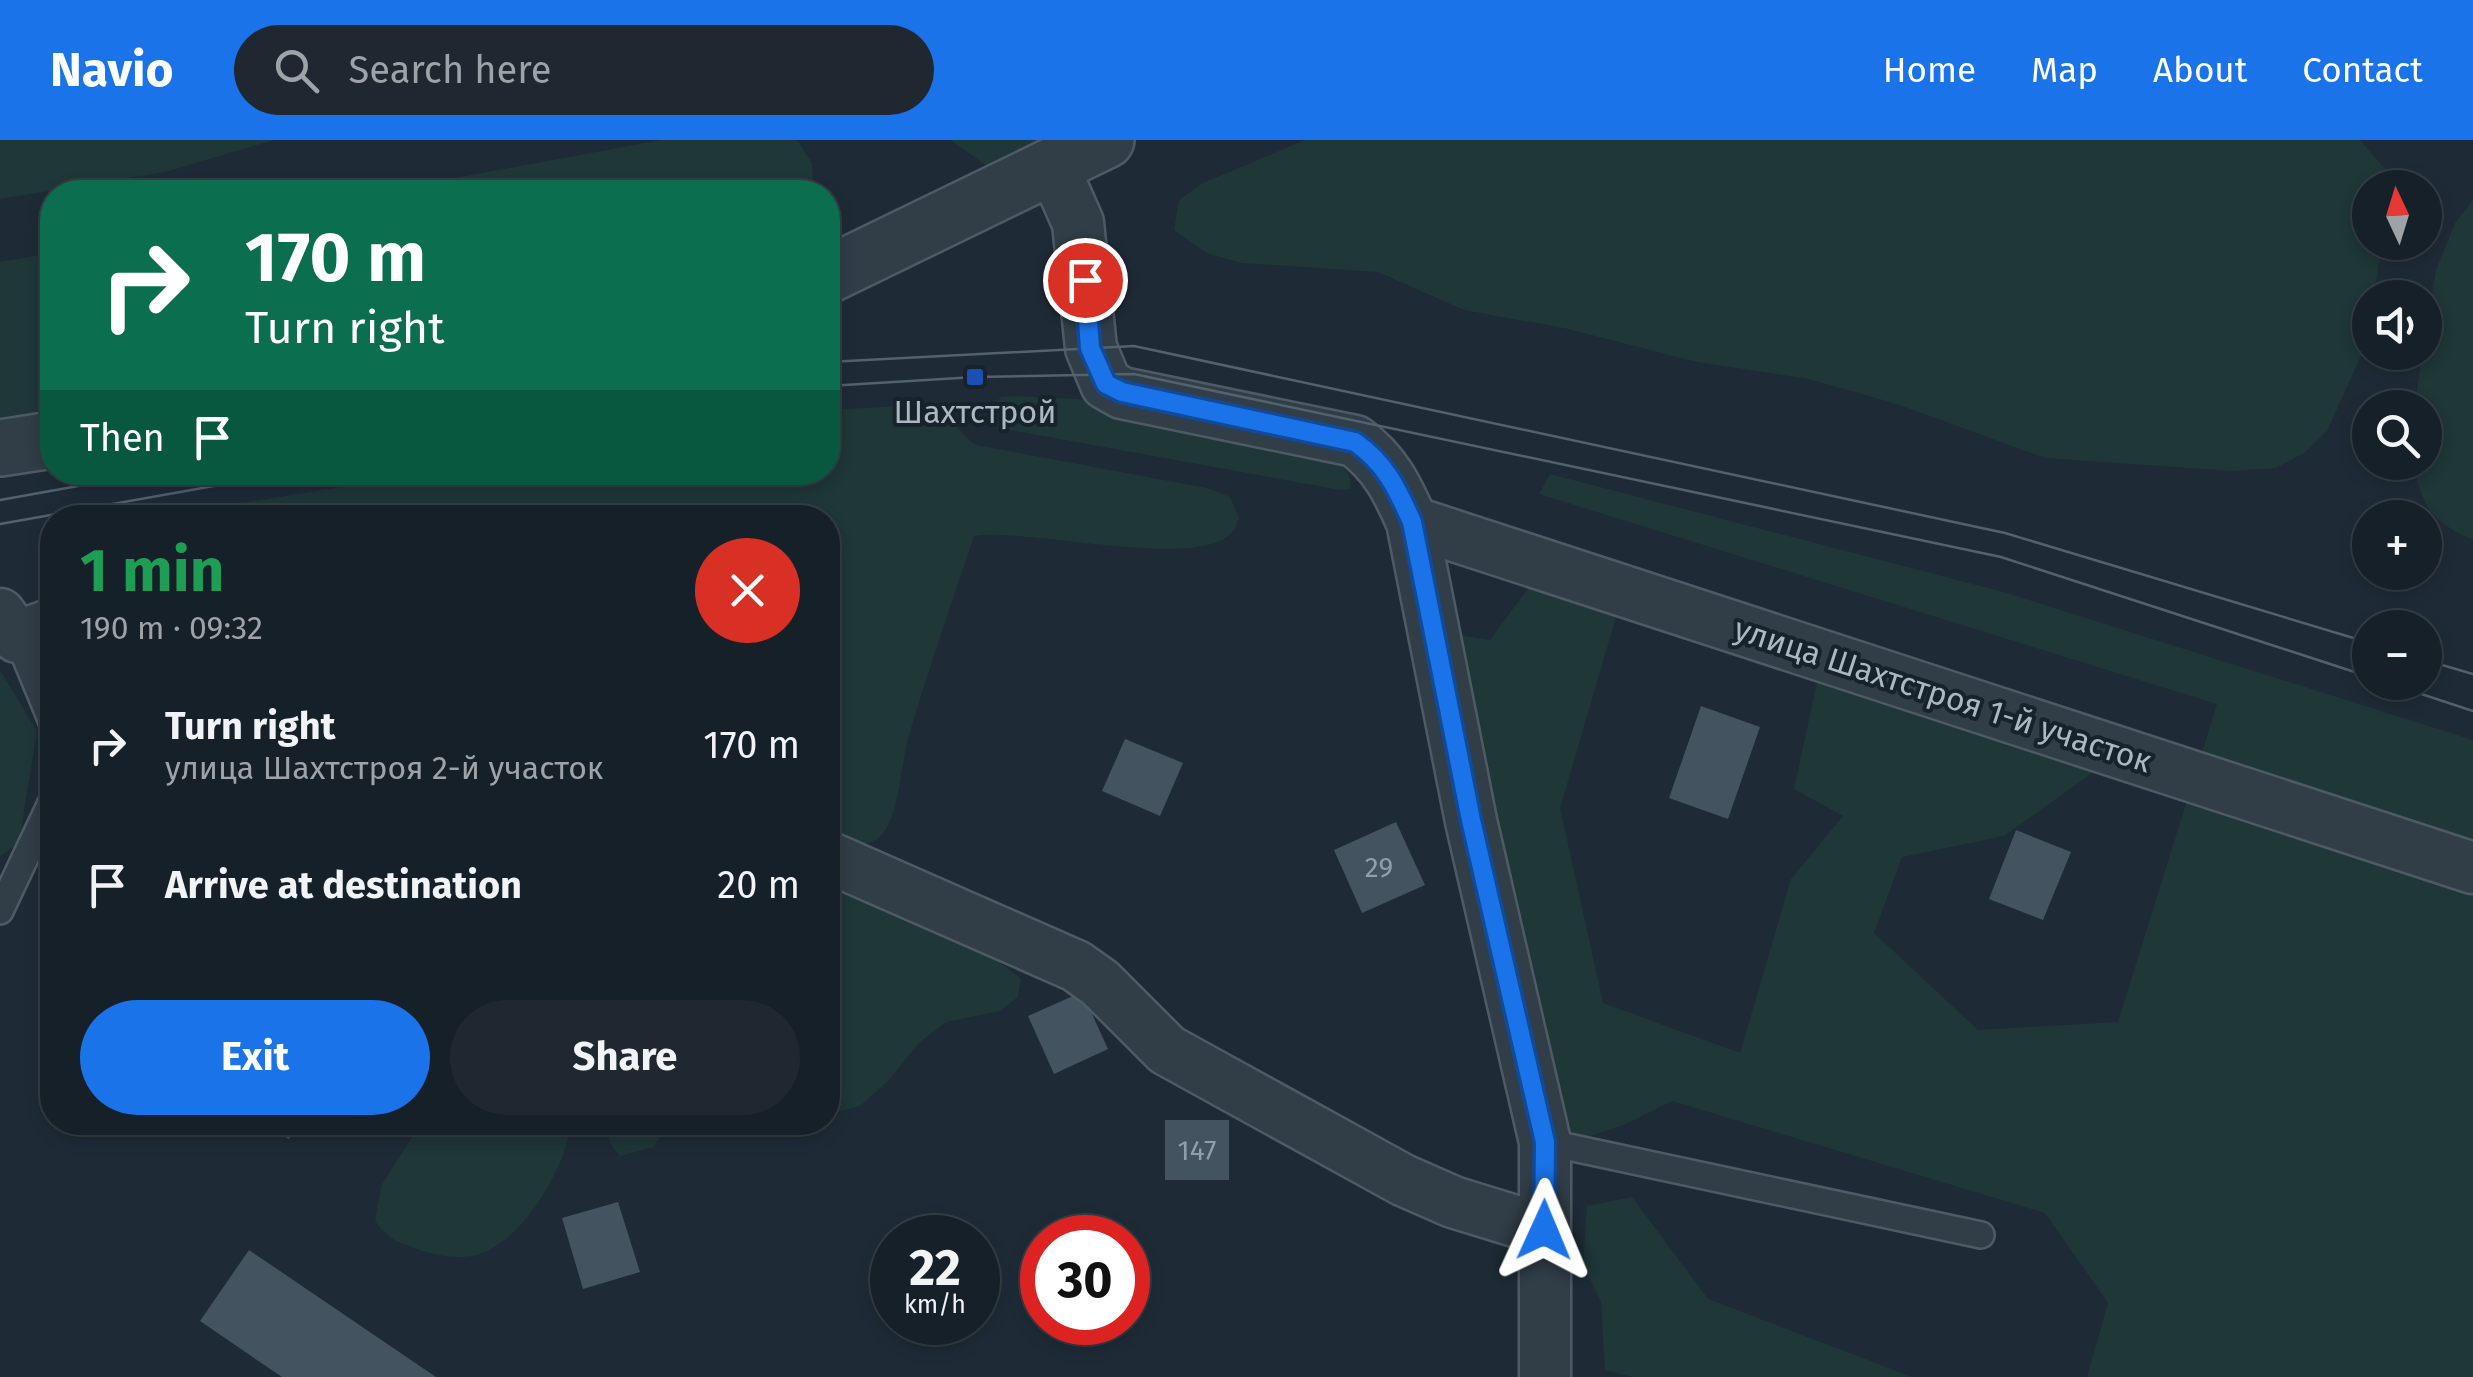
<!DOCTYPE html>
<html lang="en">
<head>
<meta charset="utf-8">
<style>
	:root { --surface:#162028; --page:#1f2830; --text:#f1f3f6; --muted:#9ea3a8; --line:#353e45; --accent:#1a73e8 }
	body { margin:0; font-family:"Fira Sans",sans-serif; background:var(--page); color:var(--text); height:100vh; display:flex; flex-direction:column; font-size:38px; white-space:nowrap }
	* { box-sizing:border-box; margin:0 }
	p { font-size:32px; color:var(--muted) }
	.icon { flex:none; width:55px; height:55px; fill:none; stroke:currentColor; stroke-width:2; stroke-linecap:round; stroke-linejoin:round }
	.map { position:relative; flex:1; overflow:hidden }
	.panel { position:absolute; left:40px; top:365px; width:800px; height:630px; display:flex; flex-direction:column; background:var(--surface); border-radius:40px; box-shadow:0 5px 15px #0003,0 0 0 2px var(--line) }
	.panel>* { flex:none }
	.hud { position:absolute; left:40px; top:40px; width:800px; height:305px; border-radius:40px; box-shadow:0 5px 15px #0003,0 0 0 2px var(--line); background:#0b6e4f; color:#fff; overflow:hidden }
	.needle { width:65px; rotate:356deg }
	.buttons { position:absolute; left:2352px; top:30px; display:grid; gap:20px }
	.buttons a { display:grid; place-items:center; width:90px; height:90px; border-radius:50%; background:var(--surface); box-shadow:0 5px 15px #0003,0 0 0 2px var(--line); font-size:50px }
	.speed { position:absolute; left:870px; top:1075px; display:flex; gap:20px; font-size:50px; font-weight:700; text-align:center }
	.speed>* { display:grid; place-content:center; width:130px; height:130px; border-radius:50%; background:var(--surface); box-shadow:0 5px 15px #0003,0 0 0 2px var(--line); line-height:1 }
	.speed small { font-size:25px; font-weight:400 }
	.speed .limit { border:15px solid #d22; background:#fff; color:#111 }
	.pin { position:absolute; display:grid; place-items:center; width:85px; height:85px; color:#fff; margin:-42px; border:5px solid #fff; border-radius:50%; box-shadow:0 2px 10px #0007 }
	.me { position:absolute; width:110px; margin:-55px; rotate:1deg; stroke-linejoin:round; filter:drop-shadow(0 0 8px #0008) }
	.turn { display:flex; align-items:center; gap:35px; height:210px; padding:0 40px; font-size:45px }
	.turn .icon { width:130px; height:130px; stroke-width:2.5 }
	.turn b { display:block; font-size:70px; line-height:85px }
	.then { display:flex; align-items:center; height:95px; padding:0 40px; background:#0003; gap:20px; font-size:38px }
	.round { display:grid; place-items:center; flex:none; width:105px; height:105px; border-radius:52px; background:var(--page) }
	.head { display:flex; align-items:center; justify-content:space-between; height:170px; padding:0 40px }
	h1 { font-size:60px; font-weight:700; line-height:75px; color:#1e9e55 }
	.button { display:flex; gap:20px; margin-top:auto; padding:20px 40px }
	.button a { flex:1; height:115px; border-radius:60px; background:var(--accent); color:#fff; font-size:40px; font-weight:700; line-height:115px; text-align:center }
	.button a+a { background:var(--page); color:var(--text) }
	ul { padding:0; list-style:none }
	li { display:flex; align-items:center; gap:30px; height:140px; padding:0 40px }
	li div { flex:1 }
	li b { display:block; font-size:38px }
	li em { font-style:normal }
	header { display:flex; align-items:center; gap:60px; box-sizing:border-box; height:140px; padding:0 50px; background:var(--accent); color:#fff }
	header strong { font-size:48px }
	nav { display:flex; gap:55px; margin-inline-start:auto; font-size:35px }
	.search { width:700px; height:90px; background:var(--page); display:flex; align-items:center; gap:25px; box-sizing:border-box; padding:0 35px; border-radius:55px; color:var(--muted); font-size:38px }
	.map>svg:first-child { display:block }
	.green { fill:#1f3737 }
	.building { fill:#435360 }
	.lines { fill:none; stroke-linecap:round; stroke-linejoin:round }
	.service-casing { stroke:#4e5b65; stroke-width:30 }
	.minor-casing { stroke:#4e5b65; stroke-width:55 }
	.tertiary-casing { stroke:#4e5b65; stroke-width:60 }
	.service { stroke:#313d47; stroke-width:25 }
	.minor { stroke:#313d47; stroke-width:50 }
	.tertiary { stroke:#313d47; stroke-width:55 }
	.tram { stroke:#52626e; stroke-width:2.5 }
	.route-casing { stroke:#114b97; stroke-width:25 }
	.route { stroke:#1a73e8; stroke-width:18 }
	.transit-dot { fill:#1a4fb4; stroke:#17222b; stroke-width:4 }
	.labels { text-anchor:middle; stroke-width:8; stroke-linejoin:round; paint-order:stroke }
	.number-label { font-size:28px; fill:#909fab }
	.poi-label { font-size:32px; fill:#aab8c4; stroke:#17222b }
	.street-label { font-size:32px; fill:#aab8c4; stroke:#17222b }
</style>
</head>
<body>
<header>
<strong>Navio</strong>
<div class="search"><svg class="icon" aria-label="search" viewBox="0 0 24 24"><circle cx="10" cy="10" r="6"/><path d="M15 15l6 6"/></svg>Search here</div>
<nav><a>Home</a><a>Map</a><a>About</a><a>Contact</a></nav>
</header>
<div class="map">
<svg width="2473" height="1237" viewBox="0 0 2473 1237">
	<rect width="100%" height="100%" fill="#1e2b36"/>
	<path class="green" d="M0 0H274L165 32 0 59Z
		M661 0H797L812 23 814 52H379Z
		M950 0H1076L1009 32 987 26Z
		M1305 0H2360L2386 30 2387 47 2370 48V102L2383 103 2373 157 2370 158 2362 214 2327 291 2304 313 2276 328 2233 331 2045 318 1897 264 1809 239 1697 222 1564 188 1464 170 1378 132 1242 123 1206 113 1174 90 1179 60 1203 43Z
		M2473 60V400C2430 381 2423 368 2413 323L2425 322V268L2414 267 2436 130 2455 83Z
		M52 113V270L0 280V122Z
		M1016 256 1078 259 1110 265 1336 322C1346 330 1353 336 1350 349L1340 350 1000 288 994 282 990 270 1001 257Z
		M916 265C955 265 947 285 976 305L1207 348 1230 357 1239 378C1237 382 1236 388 1232 392 1198 432 1027 387 974 396 952 462 929 528 909 595 901 621 900 670 884 692 870 711 847 703 828 698V378H152L424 333 828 332V270Z
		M1550 334 2007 453 2473 600V1237H2087L2108 1163 2045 1073 1672 961 1624 985 1570 1002 1452 494 1490 500 1537 436 1619 467 1560 668 1603 863 1740 913 1791 739 1843 676 1794 649 1821 524 2117 615 2004 696 1902 717 1874 793 1978 890 2118 882 2217 564 1539 354Z
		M0 530 37 591 19 703 0 716Z
		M828 743C890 770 970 794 1021 839L1018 857 1000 871 946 882 919 903 887 942 860 966 828 974Z
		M421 983V982L571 983C567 1026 524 1099 480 1114 463 1120 435 1116 418 1109 398 1102 386 1099 375 1080L382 1044Z
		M606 983V982L672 983 653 1007 620 1016 610 1003Z
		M1632 1057 1708 1159 1912 1237H1633L1605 1230 1601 1162 1583 1125 1587 1066Z"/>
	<path class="building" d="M1701 566 1760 587 1728 679 1669 658Z
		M1125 599 1183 623 1160 676 1102 651Z
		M1396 682 1425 745 1362 773 1334 710Z
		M2016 690 2071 712 2043 780 1989 759Z
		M1082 852 1108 909 1054 934 1028 876Z
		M1165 980H1229V1040H1165Z
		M259 982H299L289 999Z
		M618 1062 640 1132 583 1149 562 1078Z
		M249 1110 436 1237H282L200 1181Z"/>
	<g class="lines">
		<g class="service-casing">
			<path id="service" d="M17 497 52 582
				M0 771 52 661
				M1545 1002 1981 1095"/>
		</g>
		<g class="minor-casing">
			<path id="minor" d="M1053 26 1078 83 1091 208 1106 244 1122 253 1355 301C1385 323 1397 348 1412 382L1471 681 1545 1002V1237
				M1412 382 2473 728
				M0 474 17 497 52 484
				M828 717 1076 826 1100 843 1167 910 1403 1040 1453 1062 1544 1090"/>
		</g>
		<g class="tertiary-casing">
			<path id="tertiary" d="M828 135 1106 0
				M0 308 52 300"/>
		</g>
		<use href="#service" class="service"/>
		<use href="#minor" class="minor"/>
		<use href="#tertiary" class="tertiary"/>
		<path class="tram" d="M828 222 1134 206 2005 393 2370 503
			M828 246 975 237 1134 234 2001 417 2370 537
			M0 360 156 332
			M0 384 293 332
			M2425 520 2473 534
			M2385 542 2473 571"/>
	</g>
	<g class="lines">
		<g class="route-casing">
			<path id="route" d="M1085 140 1090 208 1106 244 1122 252 1355 302C1385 323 1397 348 1412 382L1471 680 1545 1002 1544 1090"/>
		</g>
		<use href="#route" class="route"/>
	</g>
	<rect class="transit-dot" x="965" y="227" width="20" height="20" rx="5"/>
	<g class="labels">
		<g class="number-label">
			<text x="1379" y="737">29</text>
			<text x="1197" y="1020">147</text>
		</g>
		<g class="poi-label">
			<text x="975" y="283">Шахтстрой</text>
		</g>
		<g class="street-label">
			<text transform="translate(1943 555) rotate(18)" y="11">улица Шахтстроя 1-й участок</text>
		</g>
	</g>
</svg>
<div class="buttons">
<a><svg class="needle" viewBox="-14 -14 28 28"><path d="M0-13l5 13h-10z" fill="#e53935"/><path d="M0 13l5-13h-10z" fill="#9ea3a8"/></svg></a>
<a><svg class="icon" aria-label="sound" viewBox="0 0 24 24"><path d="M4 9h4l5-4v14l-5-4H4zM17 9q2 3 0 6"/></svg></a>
<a><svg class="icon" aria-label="search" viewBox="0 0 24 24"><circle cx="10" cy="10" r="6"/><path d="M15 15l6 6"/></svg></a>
<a>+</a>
<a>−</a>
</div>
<div class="speed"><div>22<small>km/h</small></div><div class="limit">30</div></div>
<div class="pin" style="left:1085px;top:140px;background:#d93025"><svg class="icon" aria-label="arrive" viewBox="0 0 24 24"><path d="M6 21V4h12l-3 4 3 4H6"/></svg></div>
<svg class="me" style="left:1544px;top:1090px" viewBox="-20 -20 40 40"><path d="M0-17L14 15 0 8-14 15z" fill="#1a73e8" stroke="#fff" stroke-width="4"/></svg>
<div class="hud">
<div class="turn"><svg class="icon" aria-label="right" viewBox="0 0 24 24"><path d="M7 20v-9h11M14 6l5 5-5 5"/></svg><div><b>170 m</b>Turn right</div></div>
<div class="then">Then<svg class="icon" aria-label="arrive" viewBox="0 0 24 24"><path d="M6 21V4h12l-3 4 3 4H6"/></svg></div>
</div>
<section class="panel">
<div class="head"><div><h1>1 min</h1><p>190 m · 09:32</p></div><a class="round" style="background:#d93025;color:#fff"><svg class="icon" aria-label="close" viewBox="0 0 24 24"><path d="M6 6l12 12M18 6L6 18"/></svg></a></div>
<ul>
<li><svg class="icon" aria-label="right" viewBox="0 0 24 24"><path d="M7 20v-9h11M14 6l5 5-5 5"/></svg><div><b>Turn right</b><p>улица Шахтстроя 2-й участок</p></div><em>170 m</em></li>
<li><svg class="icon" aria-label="arrive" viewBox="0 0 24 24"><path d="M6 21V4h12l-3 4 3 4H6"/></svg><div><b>Arrive at destination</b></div><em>20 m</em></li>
</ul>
<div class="button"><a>Exit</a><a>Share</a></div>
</section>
</div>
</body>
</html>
